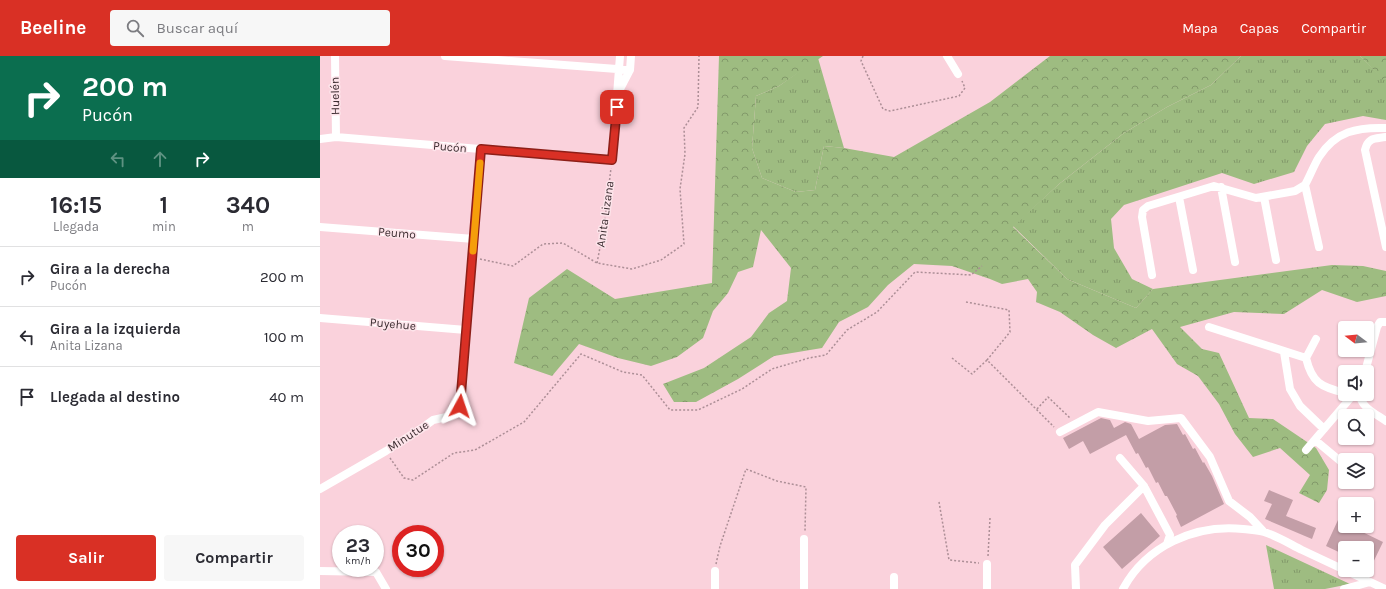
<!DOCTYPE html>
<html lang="es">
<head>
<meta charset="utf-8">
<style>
	:root { --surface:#fff; --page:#f7f7f7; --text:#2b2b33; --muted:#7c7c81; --line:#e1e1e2; --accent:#d93025 }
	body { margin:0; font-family:Karla,sans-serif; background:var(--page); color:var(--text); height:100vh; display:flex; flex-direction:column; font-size:15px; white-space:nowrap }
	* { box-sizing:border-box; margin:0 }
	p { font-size:13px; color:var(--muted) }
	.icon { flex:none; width:22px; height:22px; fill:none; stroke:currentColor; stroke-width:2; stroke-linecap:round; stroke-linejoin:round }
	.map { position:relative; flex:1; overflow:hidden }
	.details { display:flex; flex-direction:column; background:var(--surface); width:320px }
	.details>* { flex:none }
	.banner { background:#0b6e4f; color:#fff; overflow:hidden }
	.needle { width:26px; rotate:286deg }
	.buttons { position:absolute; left:1018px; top:265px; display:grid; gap:8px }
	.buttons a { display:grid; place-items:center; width:36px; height:36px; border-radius:4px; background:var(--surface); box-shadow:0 1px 3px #0004; font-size:20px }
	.speed { position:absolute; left:12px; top:469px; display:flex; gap:8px; font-size:20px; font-weight:700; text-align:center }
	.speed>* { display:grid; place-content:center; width:52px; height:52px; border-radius:50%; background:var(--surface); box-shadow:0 1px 3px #0004; line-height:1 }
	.speed small { font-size:10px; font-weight:400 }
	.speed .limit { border:6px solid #d22; background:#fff; color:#111 }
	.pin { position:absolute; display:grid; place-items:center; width:34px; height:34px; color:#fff; margin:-17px; border-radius:8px; box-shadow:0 2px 6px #0006 }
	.me { position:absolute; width:44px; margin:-22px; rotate:5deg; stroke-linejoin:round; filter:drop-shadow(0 0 3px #0008) }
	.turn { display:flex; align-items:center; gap:14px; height:84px; padding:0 16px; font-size:18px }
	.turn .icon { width:52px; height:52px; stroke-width:2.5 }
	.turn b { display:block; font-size:28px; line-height:34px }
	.lanes { display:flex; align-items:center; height:38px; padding:0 16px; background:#0003; justify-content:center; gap:20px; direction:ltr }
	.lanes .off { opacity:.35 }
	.eta { display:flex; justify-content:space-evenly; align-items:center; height:68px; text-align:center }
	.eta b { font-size:24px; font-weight:700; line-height:28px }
	.action { display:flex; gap:8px; margin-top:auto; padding:8px 16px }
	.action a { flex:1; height:46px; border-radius:4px; background:var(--accent); color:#fff; font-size:16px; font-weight:700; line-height:46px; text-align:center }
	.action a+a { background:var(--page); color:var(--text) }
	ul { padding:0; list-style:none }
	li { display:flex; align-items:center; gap:12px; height:60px; padding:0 16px; border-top:1px solid var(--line) }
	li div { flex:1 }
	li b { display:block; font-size:15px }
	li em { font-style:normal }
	header { display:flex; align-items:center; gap:24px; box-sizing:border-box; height:56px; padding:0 20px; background:var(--accent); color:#fff }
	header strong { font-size:19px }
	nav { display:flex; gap:22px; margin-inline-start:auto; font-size:14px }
	.search { width:280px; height:36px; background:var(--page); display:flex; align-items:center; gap:10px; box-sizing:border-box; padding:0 14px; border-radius:4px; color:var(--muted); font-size:15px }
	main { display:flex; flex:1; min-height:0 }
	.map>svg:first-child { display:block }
	.grass { fill:url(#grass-tufts) }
	.forest { fill:url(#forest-crowns) }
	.building { fill:#c39ea7 }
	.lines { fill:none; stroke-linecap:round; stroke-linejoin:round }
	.path { stroke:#ac8e96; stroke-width:1.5; stroke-dasharray:2 2; stroke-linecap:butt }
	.minor { stroke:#fff; stroke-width:8 }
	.route-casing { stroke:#8d1f18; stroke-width:10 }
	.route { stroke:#d93025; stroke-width:7 }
	.slow { stroke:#f59e0b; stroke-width:7 }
	.labels { text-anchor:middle; stroke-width:3; stroke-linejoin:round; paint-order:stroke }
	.street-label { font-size:12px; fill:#3c2d31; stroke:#fde4ea }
</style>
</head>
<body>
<header>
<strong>Beeline</strong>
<div class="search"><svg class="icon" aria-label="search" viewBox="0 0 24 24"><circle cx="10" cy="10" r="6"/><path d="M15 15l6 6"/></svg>Buscar aquí</div>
<nav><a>Mapa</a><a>Capas</a><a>Compartir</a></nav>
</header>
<main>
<section class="details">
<div class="banner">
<div class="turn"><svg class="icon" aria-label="right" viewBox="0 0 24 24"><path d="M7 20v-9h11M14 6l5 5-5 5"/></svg><div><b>200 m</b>Pucón</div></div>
<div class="lanes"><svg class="icon off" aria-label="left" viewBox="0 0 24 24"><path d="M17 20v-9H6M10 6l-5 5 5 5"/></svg><svg class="icon off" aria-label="ahead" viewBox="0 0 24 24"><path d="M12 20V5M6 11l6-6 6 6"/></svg><svg class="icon" aria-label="right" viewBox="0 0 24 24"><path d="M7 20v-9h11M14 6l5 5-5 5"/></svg></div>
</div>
<div class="eta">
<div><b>16:15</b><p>Llegada</p></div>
<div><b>1</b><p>min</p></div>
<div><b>340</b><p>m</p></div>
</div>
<ul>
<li><svg class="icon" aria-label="right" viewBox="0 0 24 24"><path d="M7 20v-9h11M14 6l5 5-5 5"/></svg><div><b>Gira a la derecha</b><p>Pucón</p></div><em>200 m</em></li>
<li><svg class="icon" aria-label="left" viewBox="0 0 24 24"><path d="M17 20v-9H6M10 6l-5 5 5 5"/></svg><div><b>Gira a la izquierda</b><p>Anita Lizana</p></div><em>100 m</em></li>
<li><svg class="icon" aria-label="arrive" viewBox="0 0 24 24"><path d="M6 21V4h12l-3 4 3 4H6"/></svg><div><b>Llegada al destino</b></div><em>40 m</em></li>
</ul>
<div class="action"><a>Salir</a><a>Compartir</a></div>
</section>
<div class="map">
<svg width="1066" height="533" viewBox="0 0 1066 533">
	<defs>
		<pattern id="grass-tufts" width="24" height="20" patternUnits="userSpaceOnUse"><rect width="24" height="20" fill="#9ebc81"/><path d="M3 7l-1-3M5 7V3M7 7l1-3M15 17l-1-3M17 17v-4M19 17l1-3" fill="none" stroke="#82996a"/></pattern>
		<pattern id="forest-crowns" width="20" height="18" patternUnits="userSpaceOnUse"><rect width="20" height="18" fill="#9ebc81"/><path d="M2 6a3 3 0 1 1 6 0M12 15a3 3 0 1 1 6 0" fill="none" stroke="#82996a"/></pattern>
	</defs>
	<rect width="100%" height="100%" fill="#fad2dc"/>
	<path class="grass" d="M921 0H1040L1063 23 1066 22V64L1043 60 1005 68 987 90 974 116 934 128 902 117 804 149 791 163 794 192 812 223 833 233 816 252 747 223 693 170 739 128 804 77 847 51 891 29Z
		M498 2 524 92 504 90 495 134 476 136 442 122 432 92 436 40 459 30Z
		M946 489 1030 528 1005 533H954Z"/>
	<path class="forest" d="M399 0H503L459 30 436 40 432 92 442 122 476 136 495 134 504 90 524 92 574 101 670 46 730 0H921L891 29 847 51 804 77 739 128 693 171 747 223 816 252 833 233 1012 209 1043 210 1066 215V240L1037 246 1002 234 964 258 914 256 860 271 882 293 899 297 929 362 953 363 996 392 1009 414 1007 434 999 447 979 437 990 419 960 392 933 401 915 378 899 348 878 320 857 308 832 273 796 292 773 279 740 256 716 246 717 236 708 223 682 228 670 223 632 210 594 208 568 229 548 251 519 266 502 292 454 300 418 323 376 346H354L343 328 384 312 431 281 449 257 467 245 471 212 441 174 433 211 418 216 408 237 393 255 383 282 357 301 331 310 298 302 259 288 232 320 194 307 209 242 247 213 295 243 392 227Z
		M1040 0H1066V22L1063 24Z"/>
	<path class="building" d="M781 362 790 364 794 372 805 366 811 368 819 383 845 369 857 368 863 379 865 378 873 393 875 392 883 407 884 406 892 420 904 448 861 471 856 460 857 459 847 440H845L838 426 836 427 828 411 826 412 818 397 816 398 806 379 770 398 763 385 749 393 743 382Z
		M949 434 973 444 966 460 996 472 992 483 945 463 952 448 944 445Z
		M821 457 840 480 802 513 783 491Z
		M1018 464 1025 467V470H1030L1063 486 1047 519V492H1025V499L1006 490Z"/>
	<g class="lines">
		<path class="path" d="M543 0 541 5 563 53 570 55 639 40 645 32 642 25
			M160 203 193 210 223 188 243 187 277 207 312 213 341 204 364 188 360 133 365 98 364 72 378 51 379 0
			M277 207 284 171 291 112
			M646 246 689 254 690 276 667 304 734 371
			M632 302 652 318 667 304
			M717 353 728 341 750 362
			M70 402 84 422 93 424 134 397 155 394 204 366 261 298 303 316 322 319 350 354H378L422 333 452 313 489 302 506 299 527 274 557 256 595 216 651 219 662 210
			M619 446 629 504 659 507
			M668 500 670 462
			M396 508 400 490 426 413 457 425 486 431 485 475"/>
		<path class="minor" d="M15 0 16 81
			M125 0 310 14
			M627 0 638 18
			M299 35 310 14 311 0
			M1066 81C1055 83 1048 81 1045 94L1066 191
			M0 83 16 81 292 104 300 0
			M985 129C990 120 994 109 999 101 1016 75 1037 71 1066 72
			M985 129 999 191
			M901 131 915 206
			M859 141 873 214
			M944 141 956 204
			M0 171 154 183
			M832 219 822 161 823 154 828 150 894 130 936 142 975 135 985 129
			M0 262 146 274
			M889 271 986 302
			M996 283 986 302C992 327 1001 331 1025 337
			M964 296 970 333 980 350 1004 373
			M1045 316 1057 271 1060 266H1066
			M1040 338C1040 351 1056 358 1066 365
			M740 376 778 356 828 365 861 362 890 401 909 445 930 461 943 475
			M995 384 1025 409
			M986 394 1033 339
			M800 402 824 430 850 479 847 488
			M0 433 66 395 105 370 113 364 131 360 137 356 140 350 161 93
			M484 483V533
			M0 515 56 516 66 533
			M395 515V533
			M574 533V521
			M667 533V508
			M756 533 755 509 785 469 824 430
			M803 533C826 490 875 468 923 473 930 474 938 474 944 476 957 480 970 488 982 494 1010 507 1037 520 1065 533
			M1024 533 1050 526"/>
	</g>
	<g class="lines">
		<g class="route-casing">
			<path id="route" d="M140 350 161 93 292 104 297 51"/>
		</g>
		<use href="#route" class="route"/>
		<path class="slow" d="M153 195 160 107"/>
	</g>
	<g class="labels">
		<g class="street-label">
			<text transform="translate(15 40) rotate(-91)" y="4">Huelén</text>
			<text transform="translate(130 91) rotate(5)" y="4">Pucón</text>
			<text transform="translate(285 158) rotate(-82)" y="4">Anita Lizana</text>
			<text transform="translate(77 177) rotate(5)" y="4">Peumo</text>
			<text transform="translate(73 268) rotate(5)" y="4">Puyehue</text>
			<text transform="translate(88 380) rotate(-33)" y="4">Minutue</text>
		</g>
	</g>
</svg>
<div class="buttons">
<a><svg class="needle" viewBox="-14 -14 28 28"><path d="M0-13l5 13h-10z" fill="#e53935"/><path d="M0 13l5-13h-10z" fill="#7c7c81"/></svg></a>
<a><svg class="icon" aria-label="sound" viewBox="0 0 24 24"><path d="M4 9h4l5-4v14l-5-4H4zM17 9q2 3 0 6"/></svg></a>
<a><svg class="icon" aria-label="search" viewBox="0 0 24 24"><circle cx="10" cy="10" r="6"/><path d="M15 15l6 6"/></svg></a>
<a><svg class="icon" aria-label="layers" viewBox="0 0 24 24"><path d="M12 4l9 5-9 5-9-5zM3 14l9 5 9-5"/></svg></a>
<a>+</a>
<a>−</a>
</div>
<div class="speed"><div>23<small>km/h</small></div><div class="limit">30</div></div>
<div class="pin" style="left:297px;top:51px;background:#d93025"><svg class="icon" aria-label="arrive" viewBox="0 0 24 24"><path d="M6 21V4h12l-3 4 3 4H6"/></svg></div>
<svg class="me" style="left:140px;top:350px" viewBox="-20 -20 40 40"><path d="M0-17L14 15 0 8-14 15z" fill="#d93025" stroke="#fff" stroke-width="4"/></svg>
</div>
</main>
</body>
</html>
